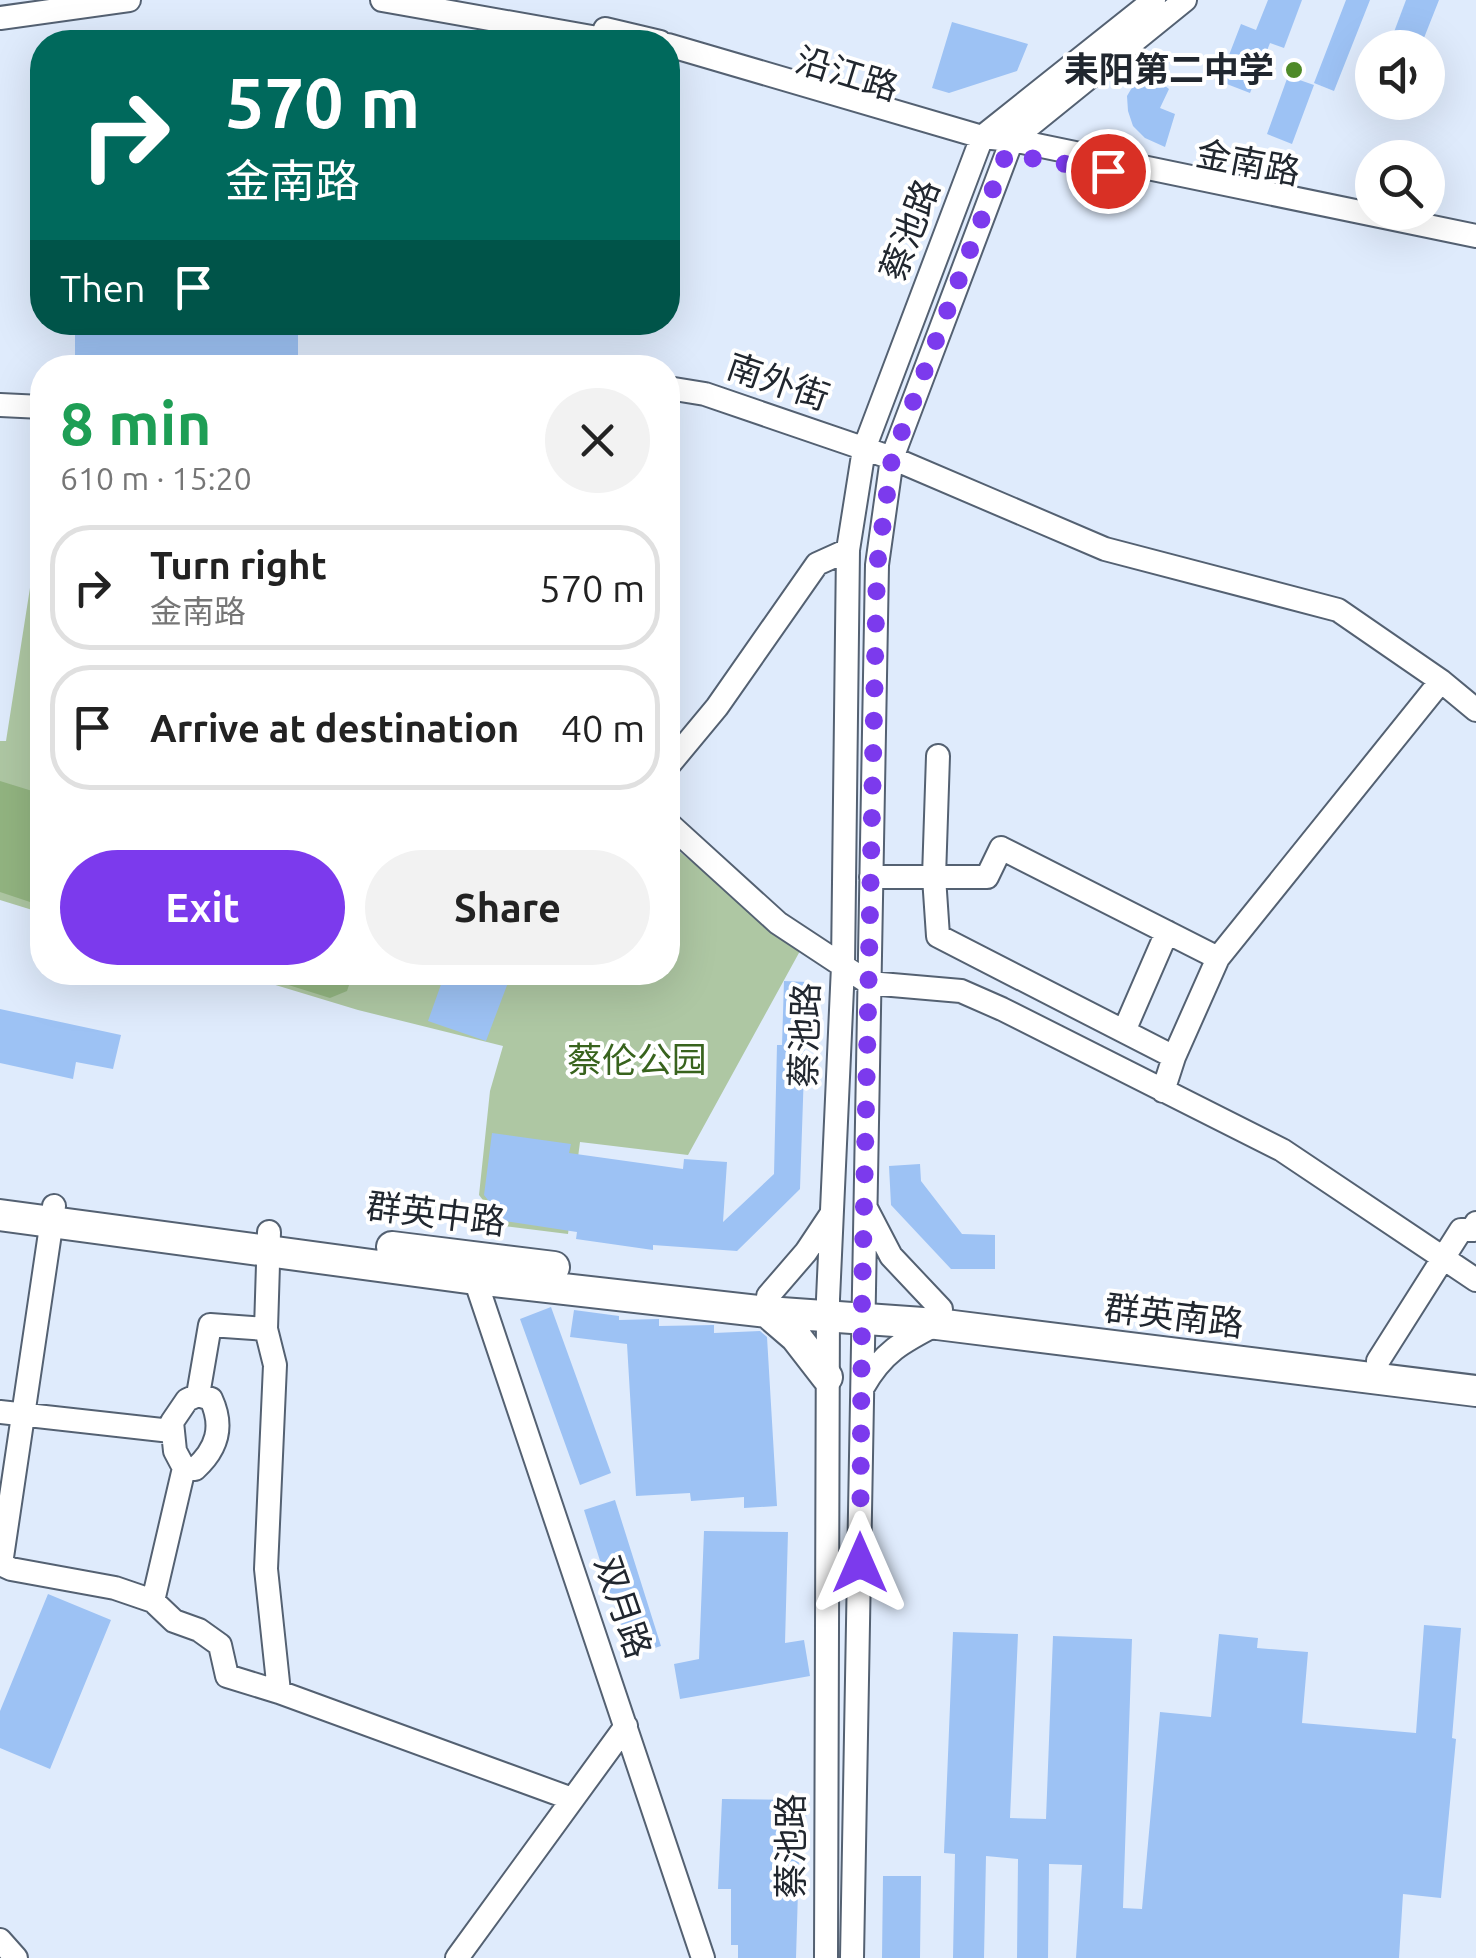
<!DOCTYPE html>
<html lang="en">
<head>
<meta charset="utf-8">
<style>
	:root { --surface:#fff; --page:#f2f2f2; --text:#222; --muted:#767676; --line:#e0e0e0; --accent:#7c3aed }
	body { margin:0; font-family:Ubuntu,"Noto Sans SC",sans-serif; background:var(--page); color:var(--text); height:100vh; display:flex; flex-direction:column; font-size:38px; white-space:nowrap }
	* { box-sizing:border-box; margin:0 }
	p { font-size:32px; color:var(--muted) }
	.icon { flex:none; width:55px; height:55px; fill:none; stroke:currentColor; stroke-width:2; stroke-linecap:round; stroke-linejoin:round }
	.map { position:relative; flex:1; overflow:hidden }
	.sheet { position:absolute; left:30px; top:355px; width:650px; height:630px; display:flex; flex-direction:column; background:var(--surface); border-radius:40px; box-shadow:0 10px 40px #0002 }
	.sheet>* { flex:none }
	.hud { position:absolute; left:30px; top:30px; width:650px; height:305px; border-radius:40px; box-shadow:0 10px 40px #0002; background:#00695c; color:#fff; overflow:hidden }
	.buttons { position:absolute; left:1355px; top:30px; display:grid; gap:20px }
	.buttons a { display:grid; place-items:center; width:90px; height:90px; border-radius:50%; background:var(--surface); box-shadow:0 10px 40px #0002; font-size:50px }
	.pin { position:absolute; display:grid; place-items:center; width:85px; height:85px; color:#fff; margin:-42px; border:5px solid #fff; border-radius:50%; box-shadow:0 2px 10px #0007 }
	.me { position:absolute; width:110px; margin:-55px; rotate:0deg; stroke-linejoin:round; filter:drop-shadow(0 0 8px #0008) }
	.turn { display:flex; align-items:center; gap:35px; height:210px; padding:0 30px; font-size:45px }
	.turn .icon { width:130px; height:130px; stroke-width:2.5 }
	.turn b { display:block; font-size:70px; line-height:85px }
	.then { display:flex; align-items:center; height:95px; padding:0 30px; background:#0003; gap:20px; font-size:38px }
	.round { display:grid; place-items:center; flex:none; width:105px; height:105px; border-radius:52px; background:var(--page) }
	.overview { display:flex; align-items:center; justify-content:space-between; height:170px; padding:0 30px }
	h1 { font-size:60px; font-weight:700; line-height:75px; color:#1e9e55 }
	.action { display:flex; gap:20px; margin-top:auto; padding:20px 30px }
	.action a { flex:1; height:115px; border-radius:60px; background:var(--accent); color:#fff; font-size:40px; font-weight:700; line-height:115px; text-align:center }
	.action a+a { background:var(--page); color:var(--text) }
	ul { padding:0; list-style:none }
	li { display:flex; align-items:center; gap:30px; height:125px; margin:0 20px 15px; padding:0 10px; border:5px solid var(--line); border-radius:40px }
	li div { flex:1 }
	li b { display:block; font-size:38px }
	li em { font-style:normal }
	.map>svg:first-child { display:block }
	.green { fill:#aec7a3 }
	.water { fill:#92b480 }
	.building { fill:#9dc2f4 }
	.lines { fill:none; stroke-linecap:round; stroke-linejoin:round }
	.minor-casing { stroke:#546172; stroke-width:26 }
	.major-casing { stroke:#546172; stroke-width:34 }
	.minor { stroke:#fff; stroke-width:22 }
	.major { stroke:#fff; stroke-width:30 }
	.route { stroke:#7c3aed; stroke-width:18; stroke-dasharray:0 32.4 }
	.poi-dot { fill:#4f8a28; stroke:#fff; stroke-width:4 }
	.labels { text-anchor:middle; stroke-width:8; stroke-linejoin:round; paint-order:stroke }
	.poi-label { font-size:35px; font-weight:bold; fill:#21272f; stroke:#fff; text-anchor:end }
	.street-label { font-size:35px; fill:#21272f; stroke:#fff }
	.park-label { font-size:35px; fill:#38631d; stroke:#fff }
</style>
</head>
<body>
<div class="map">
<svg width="1476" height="1958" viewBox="0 0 1476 1958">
	<rect width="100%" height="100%" fill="#dfebfc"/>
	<path class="green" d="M35 556 42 557V913L0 900V741H6Z
		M668 842 800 951 688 1155 580 1142 568 1234 503 1226 479 1195 490 1091 503 1046 358 1010 236 973 668 972Z"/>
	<path class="water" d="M0 781 42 794V906L0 892Z
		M250 973 353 972V973L347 991 330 998Z"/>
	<path class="building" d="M1268 0H1302L1284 48 1270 43 1250 93 1219 81 1241 24 1256 30Z
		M1346 0H1370L1334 91 1314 83Z
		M1406 0H1439L1420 48H1388Z
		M952 22 1028 44 1017 71 949 93 932 88Z
		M1143 69 1169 89 1160 108 1175 114 1165 147 1145 138 1133 126 1128 111 1127 96Z
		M1288 76 1314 85 1292 144 1267 134Z
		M75 322H298V368H75Z
		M472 972H512L486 1041 428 1021 444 976 467 985Z
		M784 981 807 982 800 1189 737 1251 653 1245V1250L576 1239 577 1232 504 1221 484 1195 492 1133 571 1144 569 1153 683 1169 684 1159 727 1162 723 1222 774 1174 777 1045H782Z
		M0 1009 121 1035 113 1069 76 1062 73 1079 0 1063Z
		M920 1164 921 1181 962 1234 995 1235V1269H951L891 1205 889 1166Z
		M551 1307 611 1473 580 1485 520 1319Z
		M574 1310 619 1316V1320L659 1319V1326L714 1325V1333L760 1331 767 1337 777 1506 744 1508V1497L691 1501 690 1493 636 1496 627 1344 570 1337Z
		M615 1500 661 1646 630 1656 584 1510Z
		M704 1531 788 1532 785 1643 804 1640 810 1676 680 1699 674 1664 699 1659Z
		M48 1594 111 1620 50 1769 0 1748V1711Z
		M1424 1625 1461 1628 1452 1738 1456 1739 1441 1898 1403 1894 1399 1958H1076L1082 1865 1049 1864 1048 1958H1017L1018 1859 986 1856 984 1958H953L955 1854 944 1853 953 1632 1018 1634 1010 1818 1046 1819 1053 1636 1132 1639 1123 1908 1142 1909 1160 1712 1211 1717 1219 1634 1258 1638 1257 1648 1308 1652 1302 1723 1416 1733Z
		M722 1799 807 1800 804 1857H799L796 1958H738V1945H731V1889H718Z
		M883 1876H921L920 1958H882Z"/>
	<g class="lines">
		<g class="minor-casing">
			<path id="minor" d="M382 0 620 42
				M0 18 129 0
				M605 29 660 42
				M668 45 982 137 1012 140 1476 236
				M982 137 1154 0
				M1012 140 1185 0
				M668 388 705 394 892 458 1105 549 1338 610 1441 681 1476 710
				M0 405 42 407
				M938 756 934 877 938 936 1174 1057
				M668 766 717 707 817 564 848 550
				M668 823 778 923 869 983 961 991 1002 1009 1282 1150 1476 1280
				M871 877H987L1001 848 1218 958
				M1124 1031 1167 932
				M1163 1091 1174 1057 1218 958 1441 681
				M866 1208 891 1256 941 1309
				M269 1232 266 1329 275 1365 266 1569 279 1692
				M475 1279 703 1958
				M768 1296 806 1252 830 1216
				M1378 1361 1461 1230H1473L1476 1223
				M863 1387C883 1352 902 1342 937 1324
				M198 1395 210 1325 266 1329
				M0 1412 171 1431
				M0 1564 11 1569 115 1588 153 1601 174 1621 199 1630 220 1645 227 1676 279 1692 572 1799
				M1 1564 54 1206
				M153 1601 184 1468 175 1451 172 1422 187 1400 198 1395 211 1399C224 1427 217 1449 195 1469L184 1468
				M0 1940 16 1958
				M457 1958 626 1726
				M826 1958 828 1299 843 966 848 550 864 449 982 137
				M852 1958 877 565 892 458 1012 140"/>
		</g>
		<g class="major-casing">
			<path id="major" d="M0 1215 475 1279 767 1312 937 1324 1476 1391
				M392 1247 554 1267
				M767 1312 796 1337 827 1377"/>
		</g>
		<use href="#minor" class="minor"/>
		<use href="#major" class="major"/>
	</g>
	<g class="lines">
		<path class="route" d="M860 1563 862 1302 877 566 892 458 1006 154 1108 171"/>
	</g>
	<circle class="poi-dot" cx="1294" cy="70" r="10"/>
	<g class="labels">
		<g class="poi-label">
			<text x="1274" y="82">耒阳第二中学</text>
		</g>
		<g class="street-label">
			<text transform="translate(847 74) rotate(17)" y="12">沿江路</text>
			<text transform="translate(1248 163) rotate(11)" y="12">金南路</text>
			<text transform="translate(910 230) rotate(-69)" y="12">蔡池路</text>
			<text transform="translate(778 382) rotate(19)" y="12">南外街</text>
			<text transform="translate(805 1035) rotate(-88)" y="12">蔡池路</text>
			<text transform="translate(436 1214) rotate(7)" y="12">群英中路</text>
			<text transform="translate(1174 1316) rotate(7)" y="12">群英南路</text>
			<text transform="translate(623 1607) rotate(71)" y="12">双月路</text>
			<text transform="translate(791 1846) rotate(-90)" y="12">蔡池路</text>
		</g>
		<g class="park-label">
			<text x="637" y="1072">蔡伦公园</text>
		</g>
	</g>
</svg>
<div class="buttons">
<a><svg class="icon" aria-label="sound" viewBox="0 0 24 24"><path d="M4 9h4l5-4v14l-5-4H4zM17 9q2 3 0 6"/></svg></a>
<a><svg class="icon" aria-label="search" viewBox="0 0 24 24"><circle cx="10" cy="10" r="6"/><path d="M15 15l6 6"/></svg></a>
</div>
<div class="pin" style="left:1108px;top:171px;background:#d93025"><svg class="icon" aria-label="arrive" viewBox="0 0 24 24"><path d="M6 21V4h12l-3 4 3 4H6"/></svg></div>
<svg class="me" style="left:860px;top:1563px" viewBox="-20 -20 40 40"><path d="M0-17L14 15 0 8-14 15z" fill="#7c3aed" stroke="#fff" stroke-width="4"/></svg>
<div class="hud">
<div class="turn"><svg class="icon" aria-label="right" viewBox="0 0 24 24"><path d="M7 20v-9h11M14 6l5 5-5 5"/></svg><div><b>570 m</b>金南路</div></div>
<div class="then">Then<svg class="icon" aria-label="arrive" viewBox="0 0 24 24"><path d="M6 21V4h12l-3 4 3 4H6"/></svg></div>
</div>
<section class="sheet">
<div class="overview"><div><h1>8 min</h1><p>610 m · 15:20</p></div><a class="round"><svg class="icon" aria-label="close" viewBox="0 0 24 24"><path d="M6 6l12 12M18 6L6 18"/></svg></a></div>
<ul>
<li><svg class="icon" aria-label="right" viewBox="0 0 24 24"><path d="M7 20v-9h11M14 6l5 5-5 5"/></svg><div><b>Turn right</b><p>金南路</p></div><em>570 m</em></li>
<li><svg class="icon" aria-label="arrive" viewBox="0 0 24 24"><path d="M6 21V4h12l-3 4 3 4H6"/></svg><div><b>Arrive at destination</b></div><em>40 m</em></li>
</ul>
<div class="action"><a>Exit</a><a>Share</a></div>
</section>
</div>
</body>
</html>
